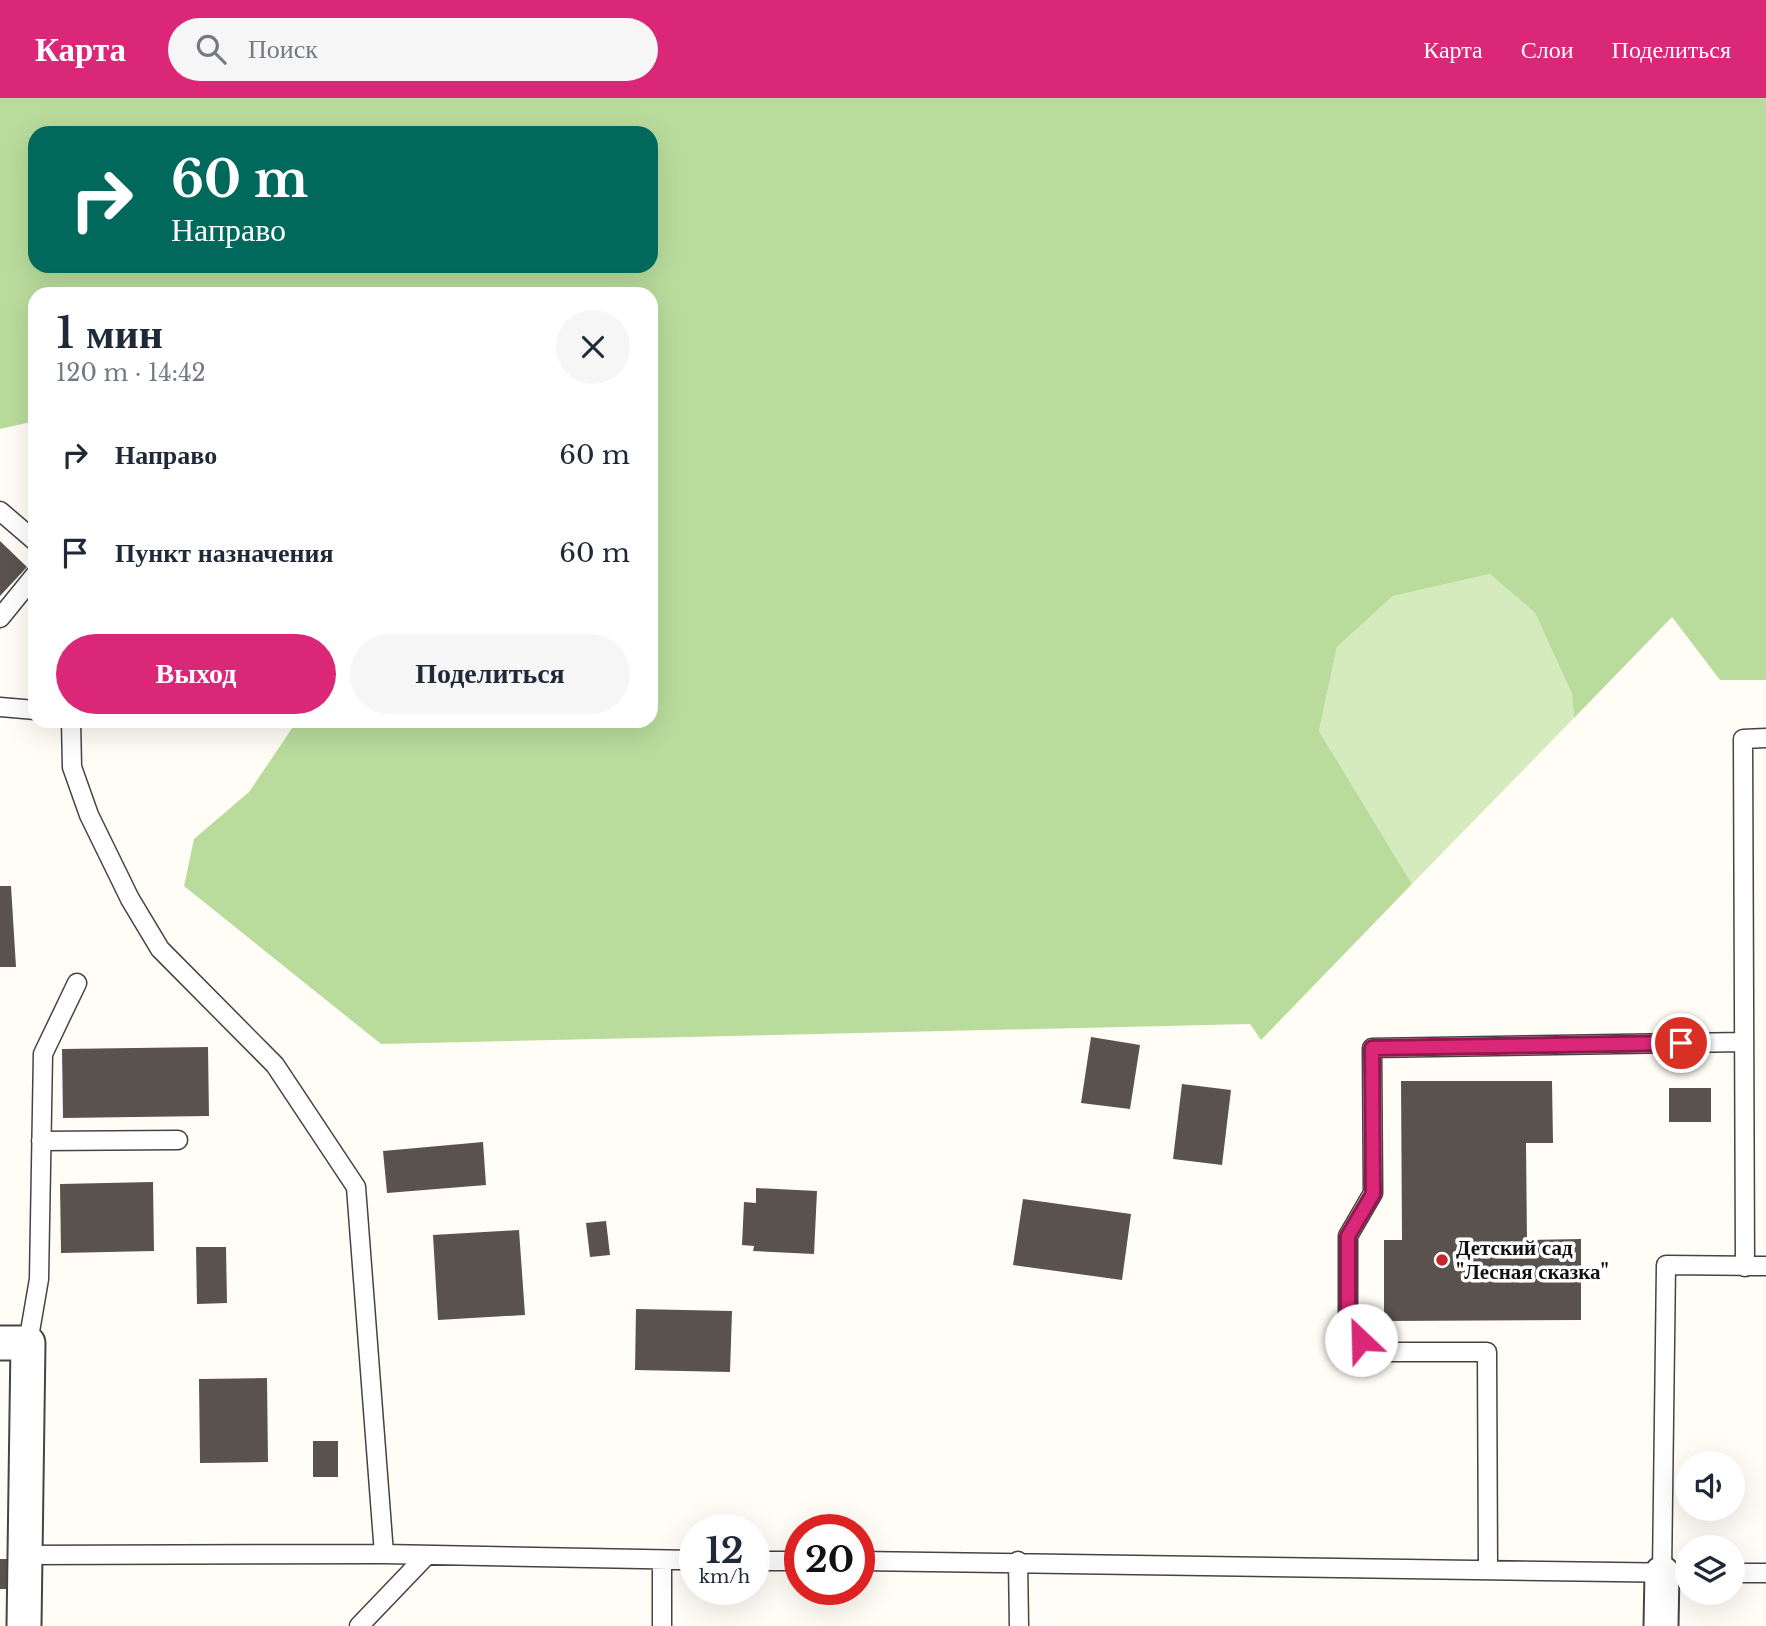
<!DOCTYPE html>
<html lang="ru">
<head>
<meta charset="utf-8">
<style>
	:root { --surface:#fff; --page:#f6f6f7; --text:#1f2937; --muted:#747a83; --accent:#db2777 }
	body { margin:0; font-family:"Libre Baskerville",serif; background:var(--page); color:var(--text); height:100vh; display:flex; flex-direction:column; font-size:26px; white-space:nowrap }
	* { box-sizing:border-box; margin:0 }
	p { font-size:23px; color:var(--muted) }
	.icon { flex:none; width:38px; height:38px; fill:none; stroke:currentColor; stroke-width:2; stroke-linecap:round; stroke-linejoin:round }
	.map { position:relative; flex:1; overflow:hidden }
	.panel { position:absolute; left:28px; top:189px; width:630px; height:441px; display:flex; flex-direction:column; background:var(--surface); border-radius:21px; box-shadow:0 7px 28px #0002 }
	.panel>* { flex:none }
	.hud { position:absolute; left:28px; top:28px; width:630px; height:147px; border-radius:21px; box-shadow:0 7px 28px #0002; background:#00695c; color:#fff; overflow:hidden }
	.controls { position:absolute; left:1675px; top:1353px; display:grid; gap:14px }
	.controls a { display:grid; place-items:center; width:70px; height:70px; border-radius:50%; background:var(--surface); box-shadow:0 7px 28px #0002; font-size:35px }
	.speed { position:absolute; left:679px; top:1416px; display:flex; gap:14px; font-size:35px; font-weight:700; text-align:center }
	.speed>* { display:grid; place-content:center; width:91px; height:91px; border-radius:50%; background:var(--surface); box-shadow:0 7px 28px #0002; line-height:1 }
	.speed small { font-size:18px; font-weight:400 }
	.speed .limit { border:10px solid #d22; background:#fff; color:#111 }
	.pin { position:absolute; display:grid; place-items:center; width:60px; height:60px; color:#fff; margin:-30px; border:4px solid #fff; border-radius:50%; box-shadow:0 2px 7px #0007 }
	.me { position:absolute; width:77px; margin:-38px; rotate:336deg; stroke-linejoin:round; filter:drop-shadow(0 0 5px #0008) }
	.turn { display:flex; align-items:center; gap:24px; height:147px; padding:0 28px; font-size:32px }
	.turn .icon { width:91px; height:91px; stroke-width:2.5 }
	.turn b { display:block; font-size:49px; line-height:60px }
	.round { display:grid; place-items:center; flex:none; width:74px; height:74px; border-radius:37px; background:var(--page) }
	.summary { display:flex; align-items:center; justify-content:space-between; height:119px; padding:0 28px }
	h1 { font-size:42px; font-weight:600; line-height:52px }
	.action { display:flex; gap:14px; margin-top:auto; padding:14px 28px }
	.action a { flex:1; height:80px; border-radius:42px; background:var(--accent); color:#fff; font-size:28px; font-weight:600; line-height:80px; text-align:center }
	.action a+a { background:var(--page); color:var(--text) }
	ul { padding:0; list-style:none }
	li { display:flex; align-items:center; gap:21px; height:98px; padding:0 28px }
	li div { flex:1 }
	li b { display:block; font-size:26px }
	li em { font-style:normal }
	header { display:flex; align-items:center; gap:42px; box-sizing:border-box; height:98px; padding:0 35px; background:var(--accent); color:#fff }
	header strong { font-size:33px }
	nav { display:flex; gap:38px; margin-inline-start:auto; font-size:24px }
	.search { width:490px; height:63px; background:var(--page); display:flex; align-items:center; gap:18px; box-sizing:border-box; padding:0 24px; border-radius:38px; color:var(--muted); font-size:26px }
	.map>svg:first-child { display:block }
	.green { fill:#d5ebbd }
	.forest { fill:#b9dc9c; fill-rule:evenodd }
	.building { fill:#5a524d }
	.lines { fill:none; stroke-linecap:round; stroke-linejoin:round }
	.lane-casing { stroke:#444; stroke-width:21 }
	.street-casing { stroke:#444; stroke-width:37 }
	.lane { stroke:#fff; stroke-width:18 }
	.street { stroke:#fff; stroke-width:33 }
	.route-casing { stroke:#8e194d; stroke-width:18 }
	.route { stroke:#db2777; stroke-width:12 }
	.poi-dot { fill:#c4262e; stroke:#fff; stroke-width:2.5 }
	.labels { text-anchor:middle; stroke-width:7; stroke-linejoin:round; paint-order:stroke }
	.poi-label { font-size:21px; font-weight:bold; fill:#111; stroke:#fff; text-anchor:start }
</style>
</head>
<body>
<header>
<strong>Карта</strong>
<div class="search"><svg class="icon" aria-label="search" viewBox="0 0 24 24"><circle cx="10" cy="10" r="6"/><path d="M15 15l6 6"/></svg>Поиск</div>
<nav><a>Карта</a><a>Слои</a><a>Поделиться</a></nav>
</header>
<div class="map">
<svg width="1766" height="1528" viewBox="0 0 1766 1528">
	<rect width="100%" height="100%" fill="#fffdf5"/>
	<path class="green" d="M1490 476 1535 515 1572 596 1574 620 1412 786 1319 633 1337 549 1393 498Z"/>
	<path class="forest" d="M0 0H1766V582H1720L1672 519 1574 620 1572 596 1535 515 1490 476 1393 498 1337 549 1319 633 1412 786 1261 942 1250 926 381 946 184 788 194 741 249 694 297 623H651V196H35V323L0 331ZM35 35H651V168H35Z"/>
	<path class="building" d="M0 443 27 469 0 498Z
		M0 788H11L16 869H0Z
		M1091 939 1140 947 1130 1011 1081 1005Z
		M208 949 209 1018 63 1020 62 951Z
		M1401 983H1552L1553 1045H1526L1527 1142 1581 1141V1222L1384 1223V1142H1402Z
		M1182 986 1231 992 1222 1067 1173 1061Z
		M1669 990H1711V1024H1669Z
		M483 1044 486 1087 387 1095 383 1053Z
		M153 1084 154 1153 61 1155 60 1086Z
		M756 1090 817 1093 814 1156 753 1153 754 1148 742 1147 744 1104 756 1105Z
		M1023 1101 1131 1116 1122 1182 1013 1167Z
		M606 1123 610 1157 590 1159 586 1125Z
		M519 1132 525 1217 438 1222 433 1137Z
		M196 1149H226L227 1205 197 1206Z
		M636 1211 732 1213 730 1274 635 1272Z
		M267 1280 268 1364 200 1365 199 1281Z
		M313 1343H338V1379H313Z
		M0 1461H9V1491H0Z"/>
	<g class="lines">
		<g class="lane-casing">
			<path id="lane" d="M0 413 35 443
				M0 520 35 477
				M0 609 35 612
				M71 623 72 669 89 717 130 801 160 851 275 967 356 1089 384 1456
				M41 1043 178 1042
				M1745 1169 1743 641 1766 640
				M28 1245 39 1181 43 956 77 885
				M26 1457 384 1456 695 1462
				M754 1463H800
				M859 1463 1687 1475
				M1018 1463 1019 1528
				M1488 1472 1487 1254H1375L1348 1229V1138L1373 1095 1372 950 1744 944
				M1662 1475 1666 1167 1766 1168
				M1732 1475H1766
				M359 1528 427 1457
				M662 1528V1462"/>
		</g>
		<g class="street-casing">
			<path id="street" d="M0 1245H28L24 1528
				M1661 1528 1662 1475"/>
		</g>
		<use href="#lane" class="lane"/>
		<use href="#street" class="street"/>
	</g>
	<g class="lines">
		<g class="route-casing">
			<path id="route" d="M1361 1242 1348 1229V1138L1373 1096 1372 950 1681 945"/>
		</g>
		<use href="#route" class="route"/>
	</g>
	<circle class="poi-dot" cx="1442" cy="1162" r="7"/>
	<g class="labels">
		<g class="poi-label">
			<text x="1456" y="1157">Детский сад<tspan x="1456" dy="24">"Лесная сказка"</tspan></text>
		</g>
	</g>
</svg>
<div class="controls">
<a><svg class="icon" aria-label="sound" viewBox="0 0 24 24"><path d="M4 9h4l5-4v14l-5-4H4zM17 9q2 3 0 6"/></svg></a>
<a><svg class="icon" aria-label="layers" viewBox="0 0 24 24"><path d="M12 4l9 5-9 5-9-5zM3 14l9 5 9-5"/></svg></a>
</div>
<div class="speed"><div>12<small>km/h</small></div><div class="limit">20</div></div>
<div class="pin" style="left:1681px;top:945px;background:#d93025"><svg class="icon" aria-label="arrive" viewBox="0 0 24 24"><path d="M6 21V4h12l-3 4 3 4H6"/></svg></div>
<svg class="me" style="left:1361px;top:1242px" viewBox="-20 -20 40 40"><circle r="19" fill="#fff"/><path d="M0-13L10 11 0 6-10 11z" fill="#db2777"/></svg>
<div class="hud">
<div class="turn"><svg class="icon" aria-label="right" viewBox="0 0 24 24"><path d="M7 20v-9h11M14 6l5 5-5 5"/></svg><div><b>60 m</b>Направо</div></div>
</div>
<section class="panel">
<div class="summary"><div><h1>1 мин</h1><p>120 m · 14:42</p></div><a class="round"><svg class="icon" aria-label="close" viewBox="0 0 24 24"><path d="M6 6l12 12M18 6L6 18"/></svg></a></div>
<ul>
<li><svg class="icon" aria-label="right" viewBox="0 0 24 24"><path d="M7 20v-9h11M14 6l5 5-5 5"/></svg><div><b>Направо</b></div><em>60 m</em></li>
<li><svg class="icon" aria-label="arrive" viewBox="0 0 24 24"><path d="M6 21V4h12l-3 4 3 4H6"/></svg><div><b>Пункт назначения</b></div><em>60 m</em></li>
</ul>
<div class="action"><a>Выход</a><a>Поделиться</a></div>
</section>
</div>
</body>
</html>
